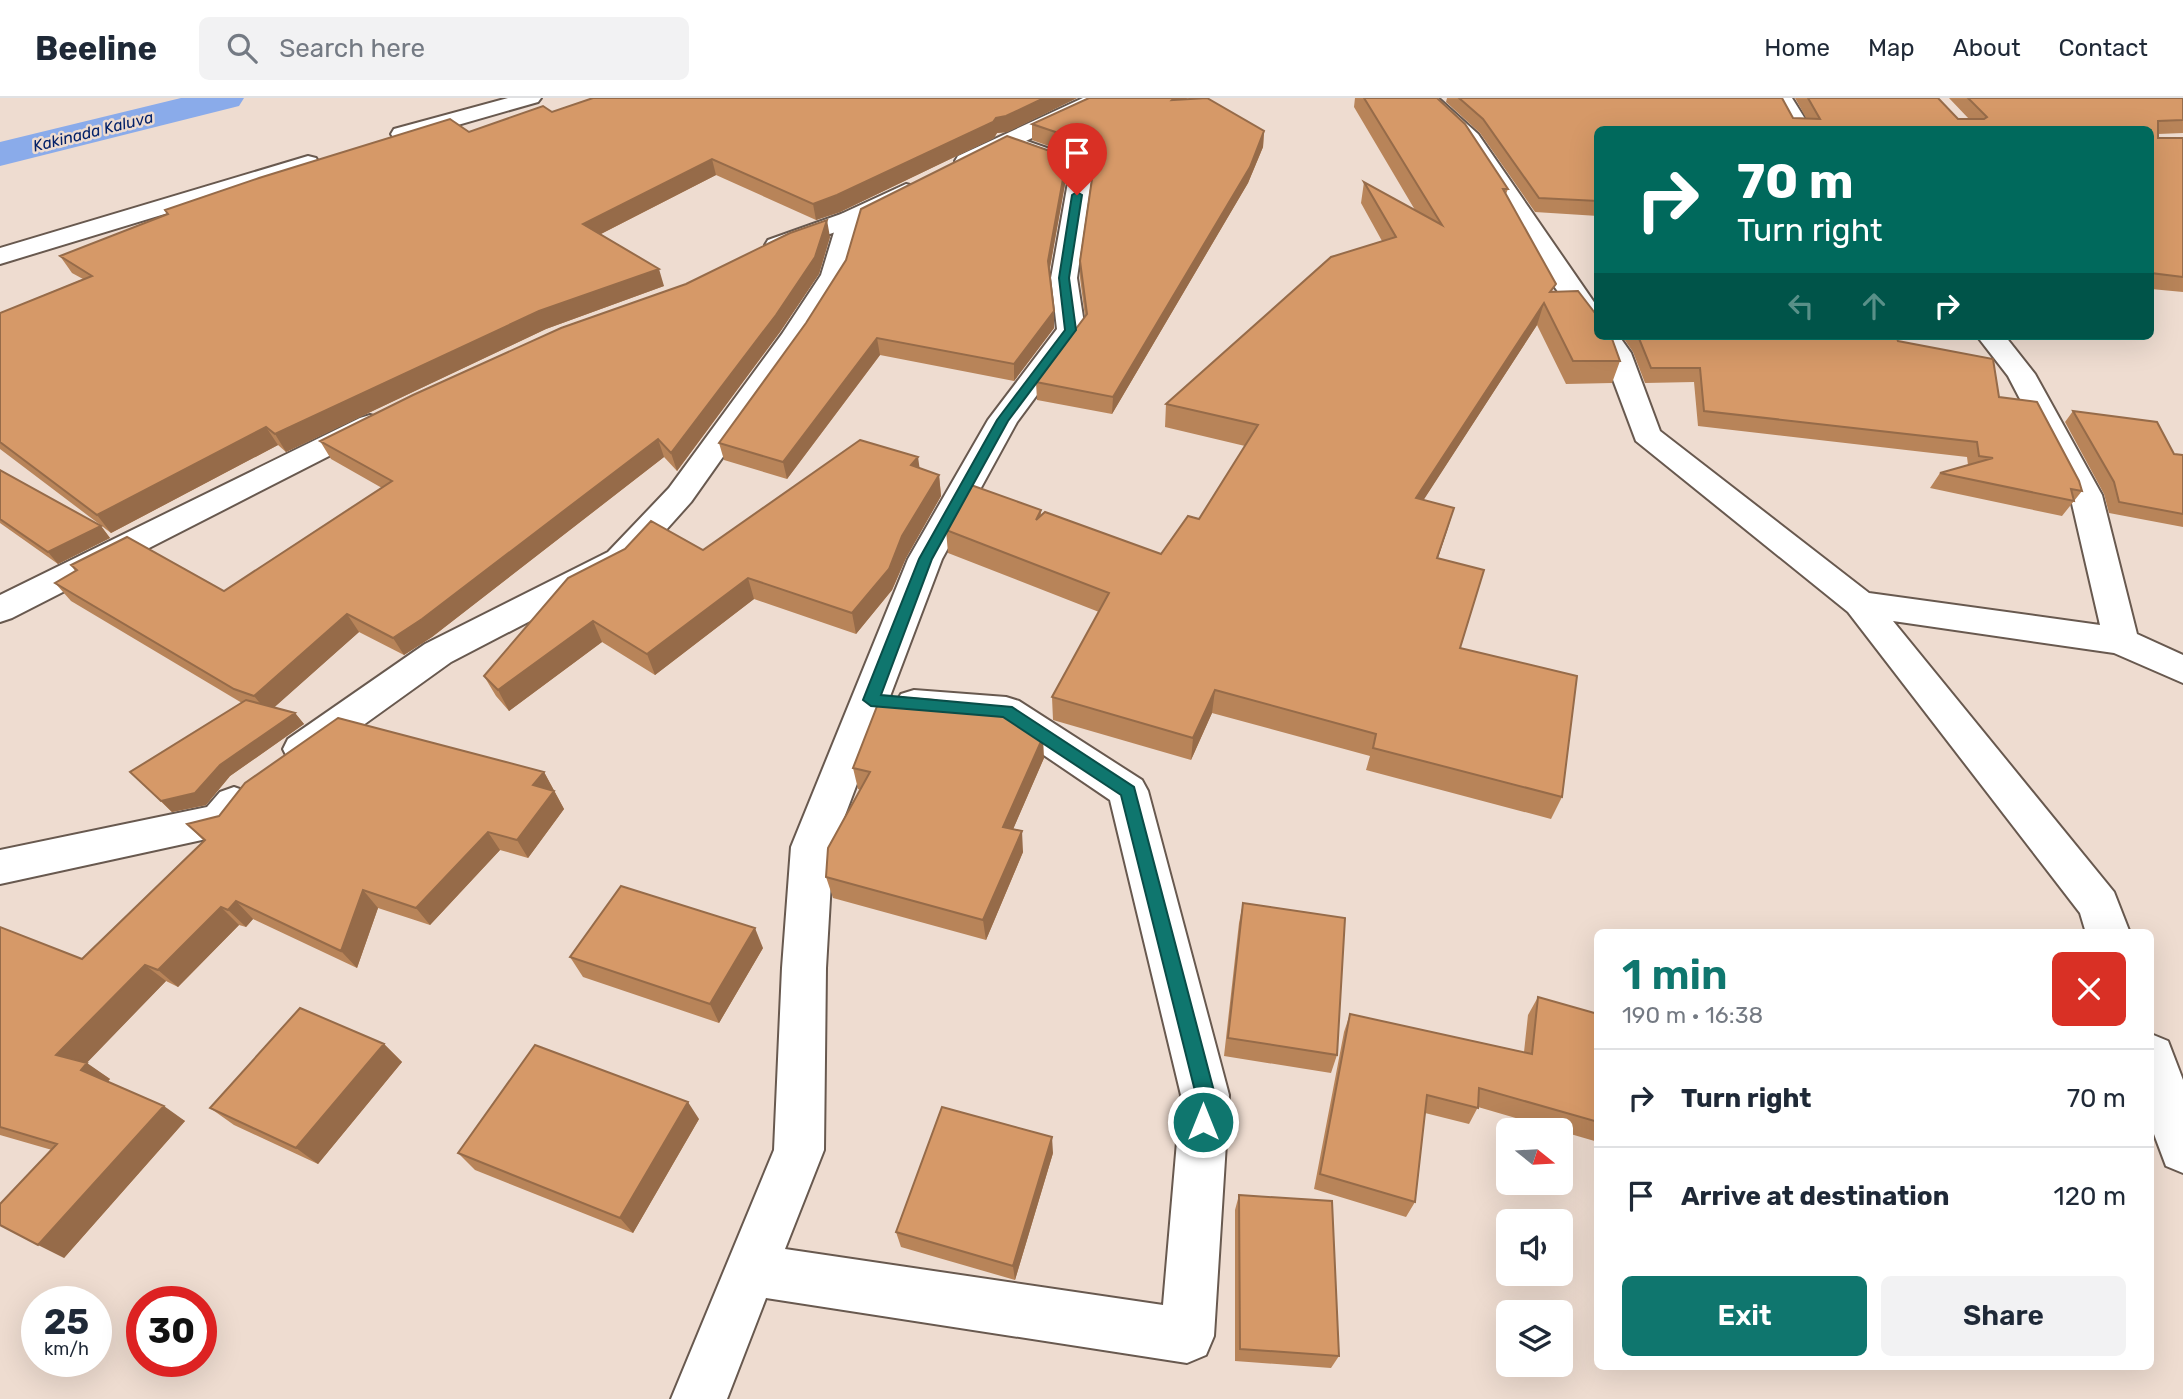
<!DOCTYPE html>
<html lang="en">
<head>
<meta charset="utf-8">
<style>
	:root { --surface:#fff; --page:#f2f2f3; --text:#1f2937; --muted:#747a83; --line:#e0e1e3; --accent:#0f766e }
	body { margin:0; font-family:Rubik,sans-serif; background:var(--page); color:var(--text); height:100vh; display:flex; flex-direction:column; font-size:26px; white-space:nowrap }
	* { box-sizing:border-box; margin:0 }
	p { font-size:23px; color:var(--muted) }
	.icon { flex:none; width:38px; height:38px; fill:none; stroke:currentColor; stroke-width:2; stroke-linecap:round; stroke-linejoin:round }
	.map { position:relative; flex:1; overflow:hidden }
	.details { position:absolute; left:1594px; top:831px; width:560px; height:441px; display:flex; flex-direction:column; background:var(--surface); border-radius:10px; box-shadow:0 7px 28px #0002 }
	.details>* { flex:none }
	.guide { position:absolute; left:1594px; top:28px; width:560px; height:214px; border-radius:10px; box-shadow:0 7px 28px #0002; background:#00695c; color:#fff; overflow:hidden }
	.needle { width:46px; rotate:108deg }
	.controls { position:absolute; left:1496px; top:1020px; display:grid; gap:14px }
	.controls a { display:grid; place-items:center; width:77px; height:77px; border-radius:10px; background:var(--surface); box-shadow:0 7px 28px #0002; font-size:35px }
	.speed { position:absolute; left:21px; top:1188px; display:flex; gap:14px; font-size:35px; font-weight:700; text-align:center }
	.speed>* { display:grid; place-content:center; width:91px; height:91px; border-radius:50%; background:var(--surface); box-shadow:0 7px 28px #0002; line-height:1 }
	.speed small { font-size:18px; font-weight:400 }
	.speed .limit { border:10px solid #d22; background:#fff; color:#111 }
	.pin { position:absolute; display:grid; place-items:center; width:60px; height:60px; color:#fff; margin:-72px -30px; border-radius:50% 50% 50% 0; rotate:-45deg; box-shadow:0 0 7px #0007 }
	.pin .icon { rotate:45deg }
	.me { position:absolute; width:77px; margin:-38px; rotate:0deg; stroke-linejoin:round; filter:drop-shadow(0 0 5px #0008) }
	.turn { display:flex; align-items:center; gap:24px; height:147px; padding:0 28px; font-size:32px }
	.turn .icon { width:91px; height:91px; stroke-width:2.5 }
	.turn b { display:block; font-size:49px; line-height:60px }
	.lanes { display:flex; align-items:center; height:66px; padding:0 28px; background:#0003; justify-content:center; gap:35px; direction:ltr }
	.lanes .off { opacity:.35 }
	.round { display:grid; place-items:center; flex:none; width:74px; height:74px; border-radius:10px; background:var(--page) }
	.overview { display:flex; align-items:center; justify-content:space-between; height:119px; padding:0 28px }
	h1 { font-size:42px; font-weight:600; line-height:52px; color:var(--accent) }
	.primary-button { display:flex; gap:14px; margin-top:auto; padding:14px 28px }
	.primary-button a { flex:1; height:80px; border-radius:10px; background:var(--accent); color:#fff; font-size:28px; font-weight:600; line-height:80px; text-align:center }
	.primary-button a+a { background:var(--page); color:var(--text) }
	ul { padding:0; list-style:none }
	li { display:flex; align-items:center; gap:21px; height:98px; padding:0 28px; border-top:2px solid var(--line) }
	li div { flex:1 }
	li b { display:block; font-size:26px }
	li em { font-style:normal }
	header { display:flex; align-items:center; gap:42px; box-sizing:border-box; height:98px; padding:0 35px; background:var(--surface); border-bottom:2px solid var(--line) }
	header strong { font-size:33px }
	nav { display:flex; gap:38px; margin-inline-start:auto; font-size:24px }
	.search { width:490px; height:63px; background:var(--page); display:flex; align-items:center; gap:18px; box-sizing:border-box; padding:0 24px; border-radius:10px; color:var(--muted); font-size:26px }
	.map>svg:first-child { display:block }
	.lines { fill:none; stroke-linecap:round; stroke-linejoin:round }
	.canal { fill:#8aabea; fill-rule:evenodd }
	.minor-casing { stroke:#68594f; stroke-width:4 }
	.major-casing { stroke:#68594f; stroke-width:4 }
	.minor { fill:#fff; fill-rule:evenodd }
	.major { fill:#fff; fill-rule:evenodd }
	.wall { fill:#b88459 }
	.shaded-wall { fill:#966b49 }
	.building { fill:#d69968; stroke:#966b49; stroke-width:2 }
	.route { fill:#0f766e; stroke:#0a4d48; stroke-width:2 }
	.labels { text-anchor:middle; stroke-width:5; stroke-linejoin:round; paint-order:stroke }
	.far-water-label { font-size:16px; font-style:italic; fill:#032168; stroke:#eedcd0 }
</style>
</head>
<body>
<header>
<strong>Beeline</strong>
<div class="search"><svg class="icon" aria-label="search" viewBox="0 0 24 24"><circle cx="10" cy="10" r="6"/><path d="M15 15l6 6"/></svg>Search here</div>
<nav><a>Home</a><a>Map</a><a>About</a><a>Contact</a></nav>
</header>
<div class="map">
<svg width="2183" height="1301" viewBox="0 0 2183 1301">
	<rect width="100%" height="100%" fill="#eedcd0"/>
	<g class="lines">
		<path class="canal" d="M181 0H244L239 8 0 68V44Z"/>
		<g class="minor-casing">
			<path id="minor" d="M1416 0H1438L1478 36 1598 210V238H1619L1631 255 1660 333 1869 495 2100 527 2070 397 2008 278 1977 238H2005L2035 276 2102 397 2137 536 2183 557V585L2114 555 1893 523 2114 794 2130 835H2086L2080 815 1848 514 1636 343 1603 255 1591 238 1593 236 1588 235 1551 184 1462 45Z
				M1772 0H1792L1812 32H1790Z
				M1018 40 1090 65 1093 70 1077 180 1085 232 1017 324 942 461 833 749 826 870 824 1052 785 1151 1163 1207 1181 997 1110 702 998 626 914 620 901 616 895 606 901 596 914 592 1006 599 1019 603 1142 682 1148 693 1229 997 1214 1238 1206 1257 1187 1265 766 1200 727 1301H671L774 1052 782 870 791 749 908 461 988 322 1057 231 1051 180 1070 73 1010 52 1007 47 1010 42Z
				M850 114 859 116 862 121 847 177 807 240 691 404 632 470 451 564 316 661 302 666 288 661 283 651 288 641 425 546 608 454 669 390 782 236 821 177 838 121 841 116Z
				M234 689 248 694 254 705 234 735 0 786V752L207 709 220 694Z
				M2151 936 2168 943 2183 982V1075L2166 1068 2151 1028Z"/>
		</g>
		<g class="major-casing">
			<path id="major" d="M508 0H541L538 4 402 43 394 41 391 36 394 31Z
				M1083 0H1110L1107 4 974 68H958L955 63 958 58Z
				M308 58 316 60 319 65 316 70 0 166V150Z
				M906 86 914 88 918 93 914 98 859 126 777 154 768 152 765 147 768 142 841 116Z
				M370 317 380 320 385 326 380 332 12 520 0 524V497L360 320Z"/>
		</g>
		<use href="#minor" class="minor"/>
		<use href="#major" class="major"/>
	</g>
	<path class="wall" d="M593 0H1077L1007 34 997 35 994 40 840 114 816 122 716 77 601 136 664 188 546 231 286 354 278 347 111 435 0 351V215L83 181 72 175 60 158 167 116 165 112 469 34 552 14Z
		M1089 0H1187L1186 2 1264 33 1263 49 1248 85 1112 316 1037 302 1036 284 1085 219 1080 180V163L1094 67 1091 63 1032 42V26Z
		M1355 0H1437L1508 91 1506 96 1553 194 1620 263 1612 285 1566 286 1537 227 1423 402 1454 410 1438 460 1460 550 1562 699 1551 721 1366 672 1370 658 1212 615 1191 662 1053 622 1052 599 1099 514 948 455 946 432 1041 412V417L1161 456 1199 421 1245 348 1165 329 1166 306 1382 143 1361 105 1364 84 1415 112 1354 9Z
		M1447 0H1782L1793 20H1806L1795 0H1938L1958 21H1969L1949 0H2183V35L2158 36V40H2183V194L2151 191V32H1598V118L1535 114 1480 35 1446 4Z
		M1067 75 1049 175 1054 230 1014 283 880 257 787 381 724 362 719 345Z
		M830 139 819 176 780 234 677 373 664 359 432 539 404 557 359 534 274 609 295 615 304 626 230 678 206 707 172 714 130 674 242 605 71 503 55 485 75 473 71 467 224 493 382 390 331 361 320 343Z
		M1622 238H1896L1898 243 1999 299 2082 393 2062 418 1930 390 1940 375 1968 367 1967 359 1698 328 1694 284 1645 285 1633 254Z
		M2073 313 2174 356 2183 357V429L2109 415 2104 396 2065 324Z
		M920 370 939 377 941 398 906 460 892 492 856 536 754 501 655 577 602 544 509 613 496 598 484 578 703 452Z
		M0 372 101 428 110 440 58 466 0 425Z
		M1044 660 1013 731 1023 754 986 842 833 800 826 779 861 692 858 691 853 670Z
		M544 674 564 711 528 760 500 752 430 827 378 810 357 870 253 821 246 829 239 827 178 889 166 883 86 965 110 981 107 984 185 1023 64 1160 52 1052 0 1037V829L82 861 204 743 187 726Z
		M1243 805 1337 957 1331 975 1224 958 1239 825Z
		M763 850 719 925 583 879 570 859Z
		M1538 899 1598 916V1044L1478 1009 1469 1026 1425 1015 1415 1104 1406 1119 1314 1091 1344 934 1350 916 1524 954 1528 917Z
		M384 946 402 964 318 1066 234 1027 210 1010Z
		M699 1021 633 1135 475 1072 458 1055Z
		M1053 1055 1015 1182 901 1149 896 1134Z
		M1239 1097 1339 1258 1331 1270 1235 1263V1112Z"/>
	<path class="shaded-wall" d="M1044 0H1077L1007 34 997 35 994 40 840 114 816 122 813 106 996 20Z
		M1174 0H1187L1172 18V2Z
		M1264 33 1263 49 1248 85 1112 316 1113 299Z
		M1067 59V75L1048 180V163Z
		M712 61 716 77 589 142 583 126Z
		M827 122 830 139 819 176 780 234 677 373 671 355Z
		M659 171 664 188 546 231 286 354 275 336 539 213Z
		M1544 205 1537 227 1410 423 1416 400Z
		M1054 213V230L1014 283V266Z
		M877 240 880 257 787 381 783 364Z
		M266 329 278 347 111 435 97 417Z
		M658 341 664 359 432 539 404 557 393 540Z
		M918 359 921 380 911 367Z
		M939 377 941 398 906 460 892 492 856 536 852 515 902 438Z
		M1454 410 1447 433 1430 483 1437 460Z
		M101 428 110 440 58 466 48 454Z
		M748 480 754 501 655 577 647 556Z
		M347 516 359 534 268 615 254 598Z
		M593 523 602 544 509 613 498 592Z
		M1215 592 1212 615 1191 662 1193 640Z
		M295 615 304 626 230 678 206 707 172 714 161 703 220 667Z
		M1043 639 1044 660 1005 750 1003 729Z
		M544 674 564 711 528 760 517 742 533 687Z
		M1022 733 1023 754 986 842 983 822Z
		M488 734 500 752 430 827 416 810Z
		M363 792 378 810 357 870 341 853Z
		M236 803 253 821 246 829 228 812Z
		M221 809 239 827 178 889 158 872Z
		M755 830 763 850 719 925 710 906Z
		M145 867 166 883 80 972 56 957Z
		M384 946 402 964 318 1066 296 1050Z
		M87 965 110 981 104 988 81 972Z
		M688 1004 699 1021 633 1135 620 1120Z
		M164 1008 185 1023 64 1160 38 1147Z
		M1052 1039 1053 1055 1015 1182 1013 1168Z"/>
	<path class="building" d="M593 0H1044L1006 18 996 20 993 24 837 97 813 106 712 61 583 126 659 171 539 213 275 336 266 329 97 417 0 344V215L92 178 60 158 168 116 165 112 259 80 450 21 469 34 543 8 552 14Z
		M1089 0H1174L1172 2 1207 0 1264 33 1250 69 1113 299 1036 284 1087 216 1080 163 1096 54 1091 46 1032 26Z
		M1364 0H1437L1465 26 1508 91H1503L1556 186 1550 194 1578 193 1598 219V238H1611L1620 263H1573L1544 205 1416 400 1454 410 1437 460 1484 472 1460 550 1577 578 1562 699 1373 650 1376 636 1215 592 1193 640 1052 599 1109 495 946 432 971 387 1041 412 1036 422 1045 414 1161 456 1188 418 1199 421 1258 327 1166 306 1331 159 1396 139 1364 84 1442 127Z
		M1459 0H1782L1793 20 1820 21 1808 0H1938L1958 21H1984L1987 19 1968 0H2183V22L2158 23V40H2183V179L2151 175V32H1598V103L1539 100 1483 21Z
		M1007 38 1067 59 1048 163 1054 213 1014 266 877 240 783 364 719 345 806 225 846 162 861 111Z
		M827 122 815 159 776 217 671 355 658 341 422 521 393 540 347 516 254 598 234 591 55 485 77 472 71 467 127 439 224 493 392 383 320 343 413 297 561 230 686 186 790 135Z
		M1638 238H1896L1898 243 1993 261 1999 299 2037 304 2079 383 2082 393 2071 391 2074 403 1940 375 1993 360 1979 358 1977 344 1704 313 1700 270H1651Z
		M2073 313 2157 324 2174 356 2183 357V416L2119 404 2114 384Z
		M860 342 918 359 911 367 939 377 902 438 889 471 852 515 748 480 647 556 593 523 498 592 484 578 568 480 625 451 651 423 703 452Z
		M0 372 101 428 48 454 0 421Z
		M881 598 934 602 1020 623 1043 639 1003 729 1022 733 983 822 826 779 828 750 870 674 853 670Z
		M246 602 295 615 220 667 195 695 161 703 130 674Z
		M338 620 544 674 533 687 554 693 517 742 488 734 416 810 363 792 341 853 236 803 228 812 221 809 158 872 145 867 56 957 87 965 81 972 164 1008 38 1147 0 1127V1106L57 1046 0 1029V829L82 861 205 742 187 726 219 718 245 685Z
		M621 788 755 830 710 906 570 859Z
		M1243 805 1345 820 1337 957 1228 940Z
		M1538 899 1598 916V1024L1479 990 1478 1010 1427 997 1415 1104 1320 1076 1350 916 1532 956Z
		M300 910 384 946 296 1050 210 1010Z
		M535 947 688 1004 620 1120 458 1055Z
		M942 1009 1052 1039 1013 1168 896 1134Z
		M1239 1097 1332 1103 1339 1258 1240 1251Z"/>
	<path class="route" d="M1077 94 1082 97 1069 180 1076 232 1008 323 932 461 881 597 1012 609 1134 689 1215 997 1211 1031 1203 1034 1196 1031 1193 1024 1196 997 1121 697 1003 619 871 608 863 602 919 461 997 322 1065 232 1059 180 1072 97Z"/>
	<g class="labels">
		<g class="far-water-label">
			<text transform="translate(93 33) rotate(-14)" y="6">Kakinada Kaluva</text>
		</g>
	</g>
</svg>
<div class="controls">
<a><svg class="needle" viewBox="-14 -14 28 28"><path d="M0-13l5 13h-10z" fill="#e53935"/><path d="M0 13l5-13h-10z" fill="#747a83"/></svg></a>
<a><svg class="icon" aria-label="sound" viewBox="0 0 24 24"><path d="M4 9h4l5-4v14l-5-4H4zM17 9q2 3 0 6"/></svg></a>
<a><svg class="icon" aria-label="layers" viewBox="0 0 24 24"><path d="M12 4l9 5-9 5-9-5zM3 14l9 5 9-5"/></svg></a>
</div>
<div class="speed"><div>25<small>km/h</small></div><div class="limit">30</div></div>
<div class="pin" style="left:1077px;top:97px;background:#d93025"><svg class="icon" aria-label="arrive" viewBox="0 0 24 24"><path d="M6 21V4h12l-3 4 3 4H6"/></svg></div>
<svg class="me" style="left:1203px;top:1024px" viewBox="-20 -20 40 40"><circle r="17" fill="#0f766e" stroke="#fff" stroke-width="3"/><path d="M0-11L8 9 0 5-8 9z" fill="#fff"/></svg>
<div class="guide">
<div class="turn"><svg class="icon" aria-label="right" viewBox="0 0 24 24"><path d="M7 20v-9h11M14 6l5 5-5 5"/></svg><div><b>70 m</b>Turn right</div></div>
<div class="lanes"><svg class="icon off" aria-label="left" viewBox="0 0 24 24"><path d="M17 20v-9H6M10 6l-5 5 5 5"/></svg><svg class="icon off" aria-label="ahead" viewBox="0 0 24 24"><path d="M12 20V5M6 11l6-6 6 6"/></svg><svg class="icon" aria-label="right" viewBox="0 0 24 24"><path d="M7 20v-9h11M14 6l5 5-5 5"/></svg></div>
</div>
<section class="details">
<div class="overview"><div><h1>1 min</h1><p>190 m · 16:38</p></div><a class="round" style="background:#d93025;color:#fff"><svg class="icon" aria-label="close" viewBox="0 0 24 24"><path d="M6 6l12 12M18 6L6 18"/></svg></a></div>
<ul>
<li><svg class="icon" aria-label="right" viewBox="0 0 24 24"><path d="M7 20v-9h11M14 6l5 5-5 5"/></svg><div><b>Turn right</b></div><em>70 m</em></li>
<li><svg class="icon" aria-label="arrive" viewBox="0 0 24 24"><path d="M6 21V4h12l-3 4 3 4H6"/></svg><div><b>Arrive at destination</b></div><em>120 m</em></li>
</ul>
<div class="primary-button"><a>Exit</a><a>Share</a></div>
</section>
</div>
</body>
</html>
